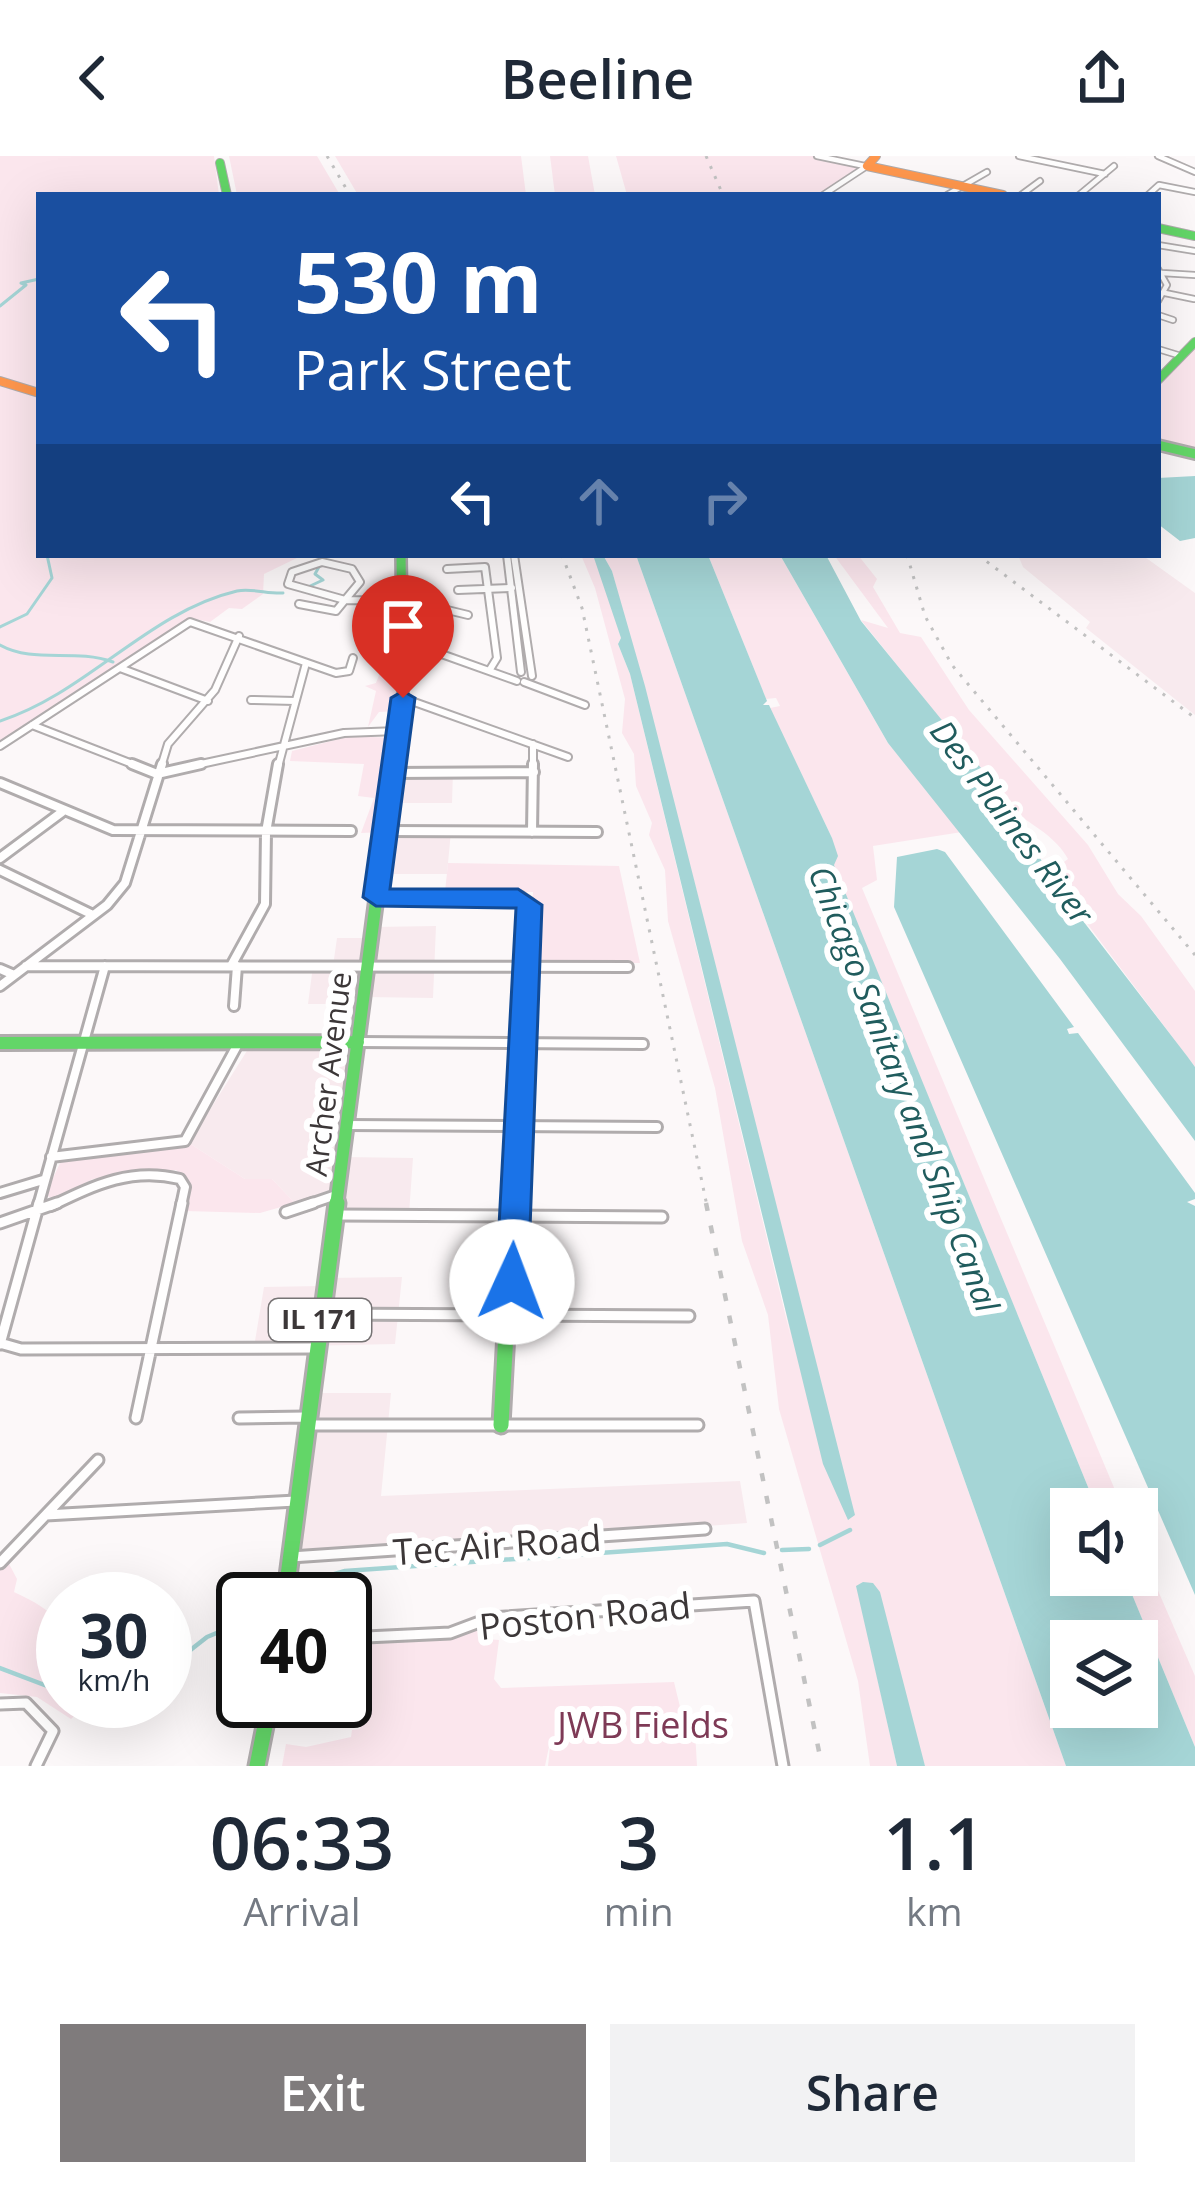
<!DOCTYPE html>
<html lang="en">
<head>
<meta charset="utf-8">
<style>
	:root { --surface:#fff; --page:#f2f2f3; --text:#1f2937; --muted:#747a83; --accent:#7f7b7c }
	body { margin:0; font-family:"Open Sans",sans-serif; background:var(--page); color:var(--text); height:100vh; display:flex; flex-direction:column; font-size:45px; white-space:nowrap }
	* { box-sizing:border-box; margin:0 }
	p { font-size:39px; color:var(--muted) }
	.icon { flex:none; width:66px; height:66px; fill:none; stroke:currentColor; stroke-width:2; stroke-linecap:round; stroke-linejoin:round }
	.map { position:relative; height:1610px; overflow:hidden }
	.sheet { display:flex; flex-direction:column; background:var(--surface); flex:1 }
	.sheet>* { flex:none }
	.guide { position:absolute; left:36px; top:36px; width:1125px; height:366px; border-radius:0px; box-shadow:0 12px 48px #0002; background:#1a4fa0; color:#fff; overflow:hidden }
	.buttons { position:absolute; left:1050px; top:1332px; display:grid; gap:24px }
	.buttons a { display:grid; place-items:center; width:108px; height:108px; border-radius:0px; background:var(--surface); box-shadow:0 12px 48px #0002; font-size:60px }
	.speed { position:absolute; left:36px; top:1416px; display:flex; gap:24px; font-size:60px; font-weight:700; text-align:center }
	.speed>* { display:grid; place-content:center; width:156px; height:156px; border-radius:50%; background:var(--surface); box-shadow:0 12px 48px #0002; line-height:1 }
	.speed small { font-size:30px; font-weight:400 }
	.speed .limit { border:6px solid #111; border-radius:18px; background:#fff; color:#111 }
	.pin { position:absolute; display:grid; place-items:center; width:102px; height:102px; color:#fff; margin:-123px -51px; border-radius:50% 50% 50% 0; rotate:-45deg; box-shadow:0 0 12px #0007 }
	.pin .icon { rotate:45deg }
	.me { position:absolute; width:132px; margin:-66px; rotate:2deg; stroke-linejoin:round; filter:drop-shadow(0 0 9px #0008) }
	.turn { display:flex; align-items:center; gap:42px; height:252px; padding:0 60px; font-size:54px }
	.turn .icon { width:156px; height:156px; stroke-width:2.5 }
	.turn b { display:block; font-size:84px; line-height:102px }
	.lanes { display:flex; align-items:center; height:114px; padding:0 60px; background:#0003; justify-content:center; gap:60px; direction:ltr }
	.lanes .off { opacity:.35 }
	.eta { display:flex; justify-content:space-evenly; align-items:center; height:204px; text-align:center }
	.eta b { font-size:72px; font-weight:600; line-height:84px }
	.button { display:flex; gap:24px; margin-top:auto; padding:24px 60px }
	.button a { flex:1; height:138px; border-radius:0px; background:var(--accent); color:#fff; font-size:48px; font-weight:600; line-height:138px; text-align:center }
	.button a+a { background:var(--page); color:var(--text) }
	header { display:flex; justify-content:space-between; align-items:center; height:156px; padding:0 60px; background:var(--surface); font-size:54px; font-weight:600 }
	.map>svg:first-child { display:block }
	.built { fill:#f8eaee }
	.green { fill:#fbe6ed }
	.water { fill:#a5d5d6; fill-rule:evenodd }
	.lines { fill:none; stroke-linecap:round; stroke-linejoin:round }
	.stream-far1 { stroke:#a5d5d6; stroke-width:3 }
	.stream { stroke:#a5d5d6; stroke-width:4.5 }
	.street-far3-casing { stroke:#b0acad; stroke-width:8 }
	.street-far2-casing { stroke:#b0acad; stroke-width:10 }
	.street-far1-casing { stroke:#b0acad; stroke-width:14 }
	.street-casing { stroke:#b0acad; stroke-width:15 }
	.fast-far3-casing { stroke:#b0acad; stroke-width:10 }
	.fast-far2-casing { stroke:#b0acad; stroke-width:14 }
	.fast-far1-casing { stroke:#b0acad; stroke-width:18 }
	.fast-casing { stroke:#b0acad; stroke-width:21 }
	.slow-casing { stroke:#b0acad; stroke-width:10 }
	.street-far3 { stroke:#fffefe; stroke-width:4.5 }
	.street-far2 { stroke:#fffefe; stroke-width:6 }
	.street-far1 { stroke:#fffefe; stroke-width:8 }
	.street { stroke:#fffefe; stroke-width:9 }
	.fast-far3 { stroke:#63d668; stroke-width:8 }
	.fast-far2 { stroke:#63d668; stroke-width:9 }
	.fast-far1 { stroke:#63d668; stroke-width:12 }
	.fast { stroke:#63d668; stroke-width:15 }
	.slow { stroke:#ff974d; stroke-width:8 }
	.rail-far1 { stroke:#c2c2c2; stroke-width:3; stroke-dasharray:3 8; stroke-linecap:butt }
	.rail { stroke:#c2c2c2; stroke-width:4.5; stroke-dasharray:8 15; stroke-linecap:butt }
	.route { fill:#1a73e8; stroke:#114b97; stroke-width:3 }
	.labels { text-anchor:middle; stroke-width:12; stroke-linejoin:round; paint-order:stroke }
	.shield { fill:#fff; stroke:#767374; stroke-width:3 }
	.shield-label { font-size:27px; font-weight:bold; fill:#3c3738 }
	.street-label { font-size:30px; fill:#3c3738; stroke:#fff }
	.water-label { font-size:33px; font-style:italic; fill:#205c5d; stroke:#fff }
	.near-street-label { font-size:36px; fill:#3c3738; stroke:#fff }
	.near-park-label { font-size:36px; fill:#7e3a56; stroke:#fff }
</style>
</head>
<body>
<header><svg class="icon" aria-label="back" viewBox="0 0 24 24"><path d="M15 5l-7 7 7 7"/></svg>Beeline<svg class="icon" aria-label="share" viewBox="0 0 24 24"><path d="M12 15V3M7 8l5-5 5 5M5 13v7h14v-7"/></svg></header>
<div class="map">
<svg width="1195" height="1610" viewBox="0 0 1195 1610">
	<rect width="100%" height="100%" fill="#fcf8f9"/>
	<path class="built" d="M1018 399H1142L1195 437V559L1086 472 1090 466 1023 411Z
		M453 615 452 647H391L395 616Z
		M387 675H451L447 718H381Z
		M436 770 433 842 365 841 374 771Z
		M337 782H370L357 885H325L331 848H308L313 810H333Z
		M250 890 348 893 332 1036 295 1047 272 1023H245L189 987Z
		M344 1001 413 1002 409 1058 336 1060Z
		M402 1121 395 1188 254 1191 264 1131 320 1130 327 1122Z
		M312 1237H391L381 1340 740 1325 747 1367 292 1401Z"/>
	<path class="green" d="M0 0H214L219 39H39V399L299 401 264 418 263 438 242 453 229 452 210 466 190 462 0 588Z
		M229 0H317L340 39H237Z
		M335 0H521L526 39H358Z
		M550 0H588L595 39H555Z
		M616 0H813L863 11 820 39H627Z
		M1195 191V294L1158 285V229Z
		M581 399H593L598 406 621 482 618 488 630 518 792 1186 699 744 612 415 603 399H636L1066 1610H925L857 1431 897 1610H870L858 1525 779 1253 768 1159 742 1085 715 932 668 765 665 714 649 679 652 667 636 630 634 598 622 577 625 543 595 432Z
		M708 399H780L888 587 962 676 873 690 877 724 862 732 1123 1353H1097L833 708 832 682 770 552 780 550 776 542 766 543Z
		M834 399H858L877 423 873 431 900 477 921 481 969 554 1088 689 1118 738 1141 760 1195 835V911L1049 717 1068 703C1049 668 1005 662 989 624L861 464 888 472Z
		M366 447 400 450 397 555 379 556 368 571 376 535 365 530 376 527 384 506 372 490 383 488 388 478 377 472Z
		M351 580 395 582 383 676 361 677 374 642 358 640 364 608 290 605 292 595Z
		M448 707 619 710 640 807H530L533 736H445Z
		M189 987 245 1023H272L295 1047 260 1057 185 1055 190 1026 176 1014 93 1023 54 1043 45 1039 61 1005Z
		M1137 1386 1195 1520V1591L1124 1419H1137Z
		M7 1404 17 1423 14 1436C78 1465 63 1480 63 1545H91L71 1563 37 1541 0 1537V1410Z
		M478 1473 486 1483 499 1484 494 1523 501 1532 674 1526 681 1555 694 1558 697 1610H548L551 1581 545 1610H282L286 1588 306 1591 351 1581 352 1574 360 1573 364 1487Z"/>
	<path class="water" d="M1195 320V382L1180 385 1158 368V322Z
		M593 399H603L612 415 645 530 855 1359 848 1364 823 1308 630 518 618 488 621 482Z
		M636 399H708L767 545 763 549H769L832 682 838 700 834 709 1097 1353H1071V1419H1124L1195 1591V1610H1066ZM1071 1485H1137V1551H1071Z
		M780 399H826L861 465 981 612 1070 748 1187 900 1195 911V985L1060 803 888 587Z
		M937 693 945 696 1074 871 1067 873 1069 878 1078 877 1195 1037V1043L1187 1046 1195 1050V1439L894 751 897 701Z
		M863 1426 873 1427 880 1436 925 1610H897L856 1430Z"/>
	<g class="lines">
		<path class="stream-far1" d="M0 150 26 129 21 127 39 123
			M308 431 323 424 315 418 320 409
			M0 471 27 458 52 422 47 399
			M0 489C34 508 74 492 113 506
			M0 565C87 537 148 456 237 435 252 432 268 438 283 437"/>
		<path class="stream" d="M820 1389 850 1374
			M782 1394 809 1393
			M304 1427 345 1415 727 1388 764 1397
			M0 1512 63 1536
			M165 1514 207 1481 243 1466"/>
		<g class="street-far3-casing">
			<path id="street-far3" d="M817 0 865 10
				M1019 0 1105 18
				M1158 0 1195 16
				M823 39 867 10
				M947 39 987 16
				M1021 39 1040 25
				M1079 39 1114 10
				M1148 39 1159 29 1195 36
				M1158 89 1195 95
				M1158 113 1167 129 1158 145
				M1162 117 1195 119
				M1165 137 1194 143
				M1158 159 1173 164
				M1158 193 1181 200"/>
		</g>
		<g class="street-far2-casing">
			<path id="street-far2" d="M507 399 521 516
				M514 399 532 520
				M322 406 352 413 360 426 345 444 288 428 292 416Z
				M447 413 485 411 497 502 489 515
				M458 434 512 432
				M402 443 468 459
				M345 444 402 445
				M299 448 336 455 345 444
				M404 494 433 495 517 525
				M120 512 208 545
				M524 526 585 549
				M403 542 568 601
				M251 544 295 545
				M32 569 140 611
				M0 590 190 466 336 517 349 515 353 502
				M161 611 168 588 215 534 239 480
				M187 611 344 577 398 575
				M278 611 306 507
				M533 611V588"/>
		</g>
		<g class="street-far1-casing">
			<path id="street-far1" d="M132 608 157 618 201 608
				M394 617 534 616
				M0 627 113 674 351 675
				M385 675 597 676
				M532 676 533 608
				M0 702 62 656
				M0 714 93 759
				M26 810 628 811
				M231 810 265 748 266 676 278 608
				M0 813 14 819
				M0 830 107 749 125 727 162 608
				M234 850 237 810
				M358 886 643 888
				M347 969 657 971
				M51 1001 185 985 239 886
				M0 1037 43 1024
				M38 1050 105 810
				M51 1050C95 1029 131 1011 180 1023L185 1031 181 1050
				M304 1050 336 1039"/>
		</g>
		<g class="street-casing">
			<path id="street" d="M286 1056 313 1047
				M336 1059 662 1061
				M0 1067 57 1047
				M322 1158 689 1160
				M0 1187 21 1193 315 1192
				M0 1188 39 1047
				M136 1262 182 1047
				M239 1262 307 1261
				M308 1269H698
				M46 1359 296 1345
				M291 1401 705 1373
				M0 1407 98 1304
				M345 1482 450 1477 490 1462 754 1445 783 1610
				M0 1548 26 1547 53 1575 36 1610"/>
		</g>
		<g class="fast-far3-casing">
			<path id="fast-far3" d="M220 7 227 39
				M1158 72 1195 80
				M1158 224 1195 186"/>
		</g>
		<g class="fast-far2-casing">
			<path id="fast-far2" d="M1158 289 1195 298
				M394 611 403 542 401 399"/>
		</g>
		<g class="fast-far1-casing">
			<path id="fast-far1" d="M376 741 519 742 529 749 513 1050
				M0 887 358 886
				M336 1050 394 608"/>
		</g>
		<g class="fast-casing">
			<path id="fast" d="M501 1269 513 1047
				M285 1443 337 1047
				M257 1610 270 1545"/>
		</g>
		<g class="slow-casing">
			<path id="slow" d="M876 0 867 10 1003 39
				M0 225 39 237"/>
		</g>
		<use href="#street-far3" class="street-far3"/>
		<use href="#street-far2" class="street-far2"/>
		<use href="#street-far1" class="street-far1"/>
		<use href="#street" class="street"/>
		<use href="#fast-far3" class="fast-far3"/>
		<use href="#fast-far2" class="fast-far2"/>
		<use href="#fast-far1" class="fast-far1"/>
		<use href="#fast" class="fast"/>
		<use href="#slow" class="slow"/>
		<path class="rail-far1" d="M327 0 350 39
			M706 0 723 39
			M562 399 582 452 707 1050
			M907 399 925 460 952 509 1195 799
			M978 399 1195 562"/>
		<path class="rail" d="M706 1047 822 1610"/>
	</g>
	<path class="route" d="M403 535 415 542 390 733H518L542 749 528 1126 512 1139 496 1126 516 752 376 750 363 741 391 542Z"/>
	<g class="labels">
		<rect class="shield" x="269" y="1143" width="102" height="42" rx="9"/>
		<g class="shield-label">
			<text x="320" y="1173">IL 171</text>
		</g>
		<g class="street-label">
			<text transform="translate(329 918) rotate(-83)" y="10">Archer Avenue</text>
		</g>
		<g class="water-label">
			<text transform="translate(1012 666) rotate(53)" y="12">Des Plaines River</text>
			<text transform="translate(904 933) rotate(69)" y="12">Chicago Sanitary and Ship Canal</text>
		</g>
		<g class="near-street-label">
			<text transform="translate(497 1389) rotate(-4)" y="13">Tec Air Road</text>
			<text transform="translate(585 1460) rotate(-6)" y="13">Poston Road</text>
		</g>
		<g class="near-park-label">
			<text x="643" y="1582">JWB Fields</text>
		</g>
	</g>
</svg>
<div class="buttons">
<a><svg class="icon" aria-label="sound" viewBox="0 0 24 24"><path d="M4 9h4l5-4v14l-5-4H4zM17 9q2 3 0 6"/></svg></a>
<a><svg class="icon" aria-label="layers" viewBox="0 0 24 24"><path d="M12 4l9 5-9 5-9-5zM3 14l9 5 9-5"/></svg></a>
</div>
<div class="speed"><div>30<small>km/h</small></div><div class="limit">40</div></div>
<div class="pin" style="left:403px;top:542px;background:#d93025"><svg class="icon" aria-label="arrive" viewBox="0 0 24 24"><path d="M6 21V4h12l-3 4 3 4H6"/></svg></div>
<svg class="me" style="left:512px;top:1126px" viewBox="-20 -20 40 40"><circle r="19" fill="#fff"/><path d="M0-13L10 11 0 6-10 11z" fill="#1a73e8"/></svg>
<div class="guide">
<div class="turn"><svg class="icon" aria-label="left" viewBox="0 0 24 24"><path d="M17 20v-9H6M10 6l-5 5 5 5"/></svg><div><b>530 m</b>Park Street</div></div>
<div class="lanes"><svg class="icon" aria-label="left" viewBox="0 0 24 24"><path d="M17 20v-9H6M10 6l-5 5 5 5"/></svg><svg class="icon off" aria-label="ahead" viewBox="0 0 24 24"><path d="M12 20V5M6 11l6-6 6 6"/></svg><svg class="icon off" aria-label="right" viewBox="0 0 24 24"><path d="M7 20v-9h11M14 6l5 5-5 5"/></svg></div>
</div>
</div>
<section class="sheet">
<div class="eta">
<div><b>06:33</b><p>Arrival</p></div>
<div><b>3</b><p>min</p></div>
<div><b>1.1</b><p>km</p></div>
</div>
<div class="button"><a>Exit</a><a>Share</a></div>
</section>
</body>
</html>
